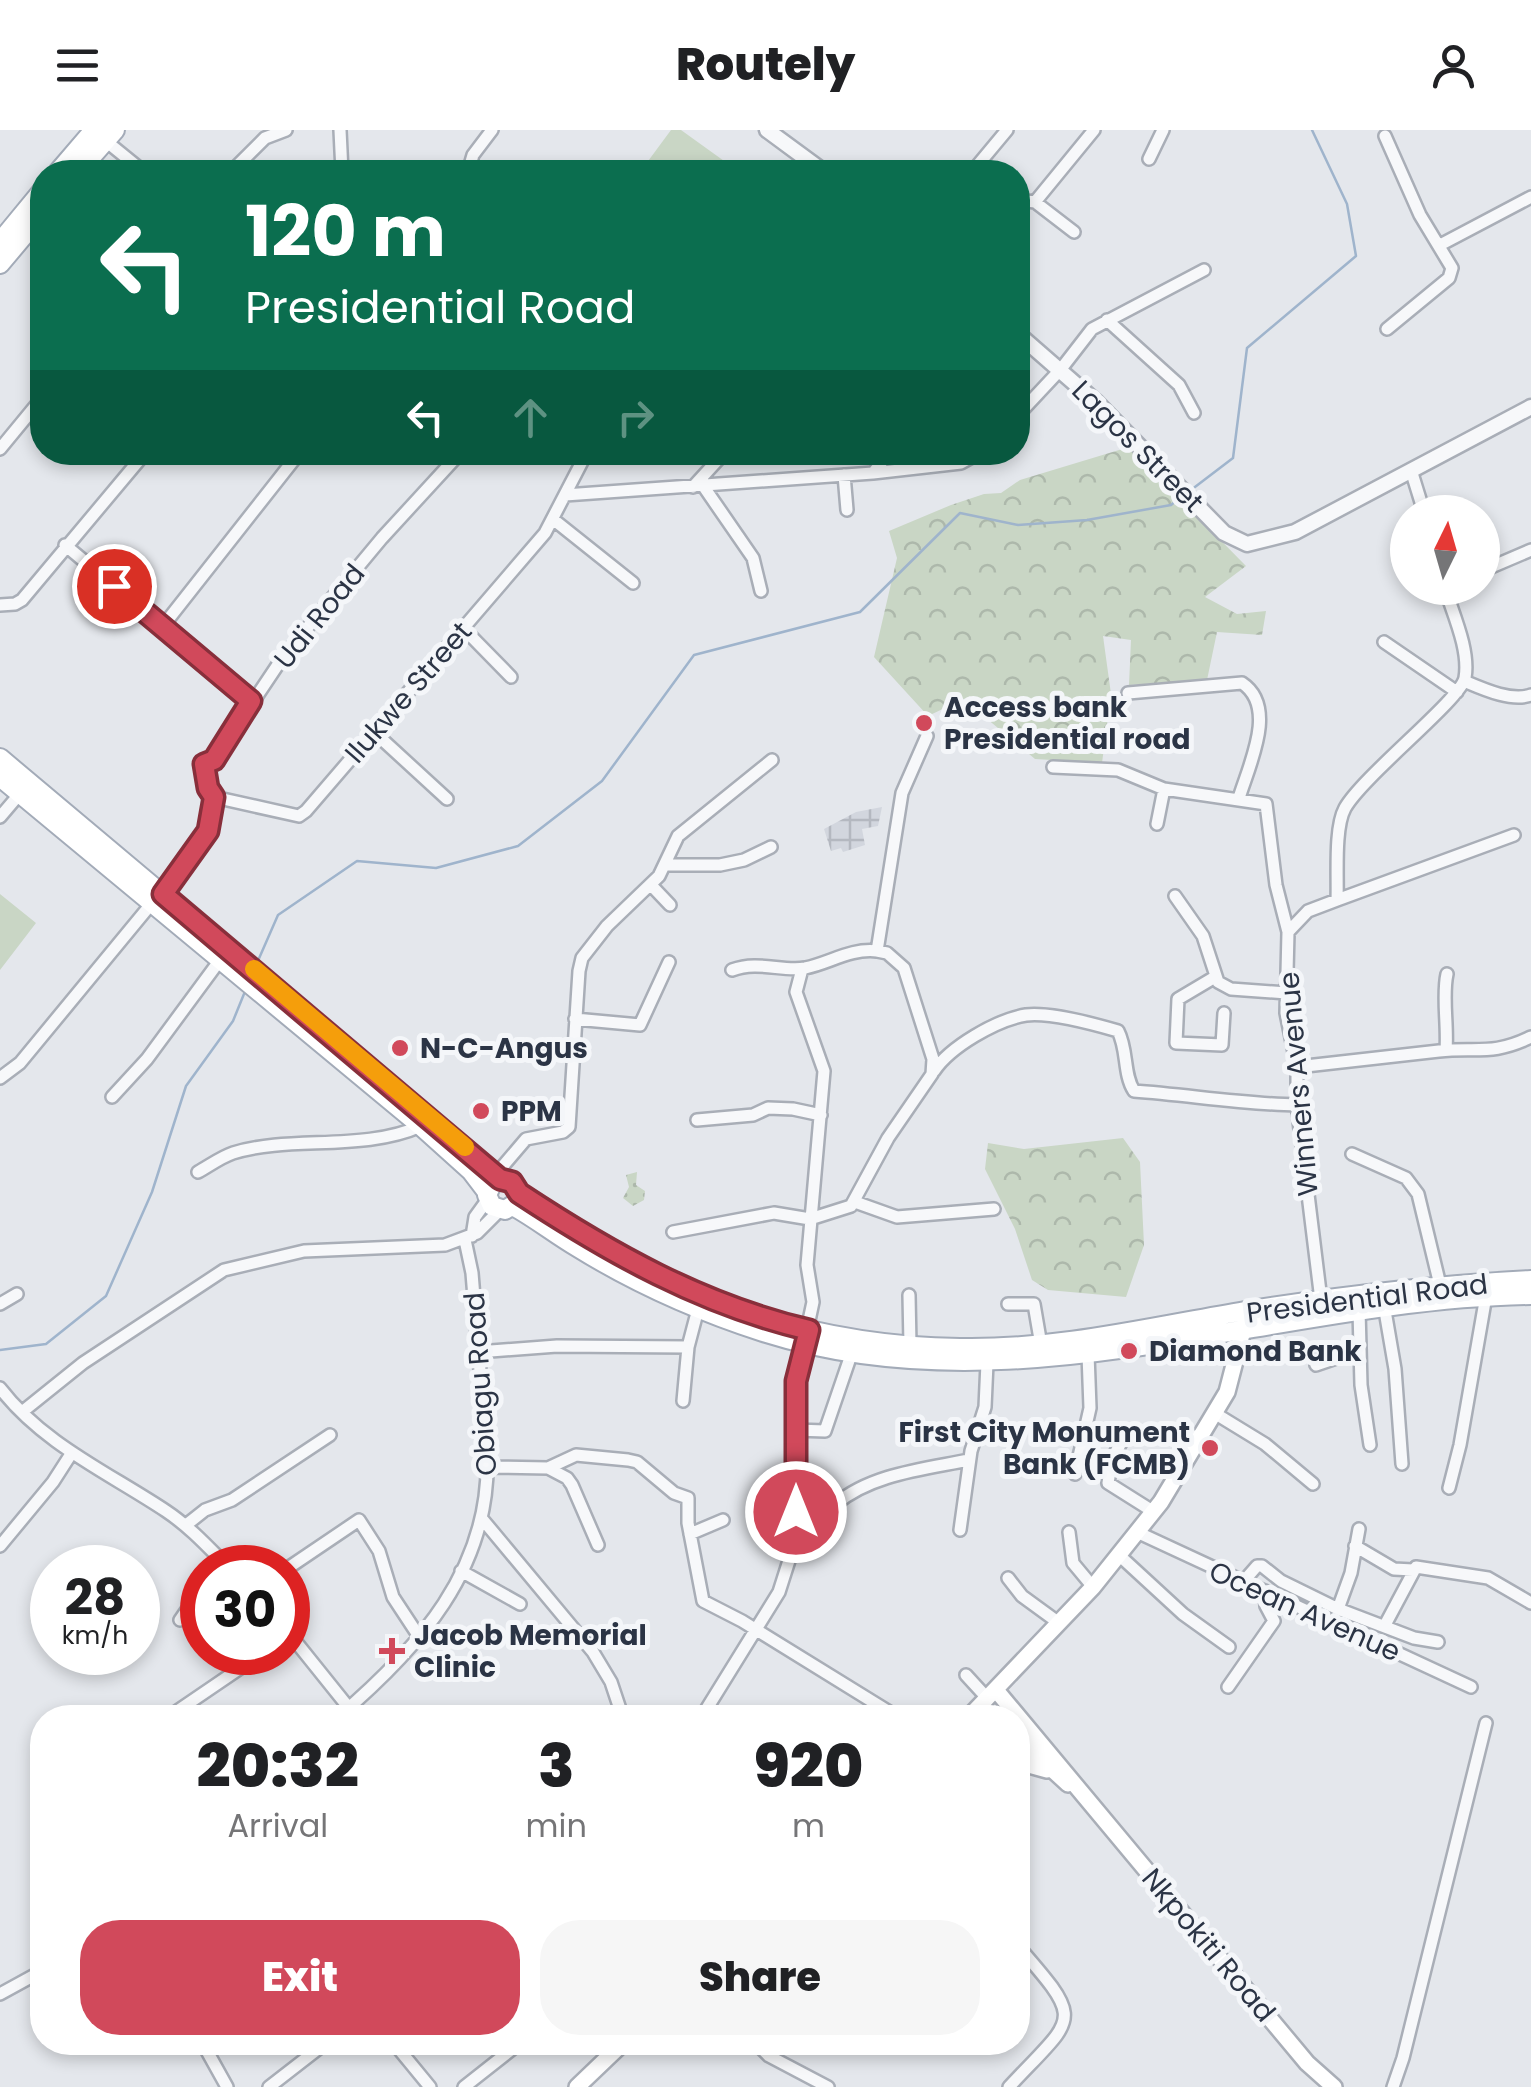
<!DOCTYPE html>
<html lang="en">
<head>
<meta charset="utf-8">
<style>
	:root { --surface:#fff; --page:#f6f6f6; --text:#202124; --muted:#757577; --accent:#d1495b }
	body { margin:0; font-family:Poppins,sans-serif; background:var(--page); color:var(--text); height:100vh; display:flex; flex-direction:column; font-size:38px; white-space:nowrap }
	* { box-sizing:border-box; margin:0 }
	p { font-size:32px; color:var(--muted) }
	.icon { flex:none; width:55px; height:55px; fill:none; stroke:currentColor; stroke-width:2; stroke-linecap:round; stroke-linejoin:round }
	.map { position:relative; flex:1; overflow:hidden }
	.drawer { position:absolute; left:30px; top:1575px; width:1000px; height:350px; display:flex; flex-direction:column; background:var(--surface); border-radius:40px; box-shadow:0 5px 15px #0003 }
	.drawer>* { flex:none }
	.banner { position:absolute; left:30px; top:30px; width:1000px; height:305px; border-radius:40px; box-shadow:0 5px 15px #0003; background:#0b6e4f; color:#fff; overflow:hidden }
	.needle { width:65px; rotate:5deg }
	.tools { position:absolute; left:1390px; top:365px; display:grid; gap:20px }
	.tools a { display:grid; place-items:center; width:110px; height:110px; border-radius:50%; background:var(--surface); box-shadow:0 5px 15px #0003; font-size:50px }
	.speed { position:absolute; left:30px; top:1415px; display:flex; gap:20px; font-size:50px; font-weight:700; text-align:center }
	.speed>* { display:grid; place-content:center; width:130px; height:130px; border-radius:50%; background:var(--surface); box-shadow:0 5px 15px #0003; line-height:1 }
	.speed small { font-size:25px; font-weight:400 }
	.speed .limit { border:15px solid #d22; background:#fff; color:#111 }
	.pin { position:absolute; display:grid; place-items:center; width:85px; height:85px; color:#fff; margin:-42px; border:5px solid #fff; border-radius:50%; box-shadow:0 2px 10px #0007 }
	.me { position:absolute; width:110px; margin:-55px; rotate:0deg; stroke-linejoin:round; filter:drop-shadow(0 0 8px #0008) }
	.turn { display:flex; align-items:center; gap:35px; height:210px; padding:0 50px; font-size:45px }
	.turn .icon { width:130px; height:130px; stroke-width:2.5 }
	.turn b { display:block; font-size:70px; line-height:85px }
	.lanes { display:flex; align-items:center; height:95px; padding:0 50px; background:#0003; justify-content:center; gap:50px; direction:ltr }
	.lanes .off { opacity:.35 }
	.eta { display:flex; justify-content:space-evenly; align-items:center; height:170px; text-align:center }
	.eta b { font-size:60px; font-weight:800; line-height:70px }
	.button { display:flex; gap:20px; margin-top:auto; padding:20px 50px }
	.button a { flex:1; height:115px; border-radius:40px; background:var(--accent); color:#fff; font-size:40px; font-weight:800; line-height:115px; text-align:center }
	.button a+a { background:var(--page); color:var(--text) }
	header { display:flex; justify-content:space-between; align-items:center; height:130px; padding:0 50px; background:var(--surface); font-size:45px; font-weight:800 }
	.map>svg:first-child { display:block }
	.industrial { fill:url(#industrial-grid) }
	.grass { fill:url(#grass-dots) }
	.forest { fill:url(#forest-crowns) }
	.pitch { fill:#c9d6c5 }
	.lines { fill:none; stroke-linecap:round; stroke-linejoin:round }
	.stream { stroke:#9fb4cc; stroke-width:2.5 }
	.minor-casing { stroke:#a9aeb7; stroke-width:16 }
	.tertiary-casing { stroke:#a9aeb7; stroke-width:19 }
	.secondary-casing { stroke:#a9aeb7; stroke-width:20 }
	.primary-casing { stroke:#a3abb8; stroke-width:22 }
	.minor { stroke:#f7f8fa; stroke-width:11 }
	.tertiary { stroke:#f7f8fa; stroke-width:14 }
	.secondary { stroke:#fff; stroke-width:15 }
	.primary { stroke:#fff; stroke-width:18 }
	.route-casing { stroke:#882f3b; stroke-width:25 }
	.route { stroke:#d1495b; stroke-width:18 }
	.slow { stroke:#f59e0b; stroke-width:18 }
	.poi-dot { fill:#d1495b; stroke:#f4f6f9; stroke-width:4 }
	.labels { text-anchor:middle; stroke-width:10; stroke-linejoin:round; paint-order:stroke }
	.street-label { font-size:28px; fill:#2b3445; stroke:#f4f6f9 }
	.poi-label { font-size:28px; font-weight:bold; fill:#2b3445; stroke:#f4f6f9; text-anchor:start }
</style>
</head>
<body>
<header><svg class="icon" aria-label="menu" viewBox="0 0 24 24"><path d="M4 6h16M4 12h16M4 18h16"/></svg>Routely<svg class="icon" aria-label="person" viewBox="0 0 24 24"><circle cx="12" cy="8" r="4"/><path d="M4 21q1-7 8-7t8 7"/></svg></header>
<div class="map">
<svg width="1531" height="1957" viewBox="0 0 1531 1957">
	<defs>
		<pattern id="industrial-grid" width="8" height="8" patternUnits="userSpaceOnUse" patternTransform="scale(2.5)"><rect width="8" height="8" fill="#d2d6de"/><path d="M0 4h8M4 0v8" fill="none" stroke="#b4b8c0"/></pattern>
		<pattern id="grass-dots" width="8" height="8" patternUnits="userSpaceOnUse" patternTransform="scale(2.5)"><rect width="8" height="8" fill="#c9d6c5"/><path d="M2 2h.1M6 6h.1" fill="none" stroke="#adb8ab" stroke-width="1.8" stroke-linecap="round"/></pattern>
		<pattern id="forest-crowns" width="20" height="18" patternUnits="userSpaceOnUse" patternTransform="scale(2.5)"><rect width="20" height="18" fill="#c9d6c5"/><path d="M2 6a3 3 0 1 1 6 0M12 15a3 3 0 1 1 6 0" fill="none" stroke="#adb8ab"/></pattern>
	</defs>
	<rect width="100%" height="100%" fill="#e4e7ec"/>
	<path class="industrial" d="M882 677 878 696 862 699 865 715 843 722 841 718 831 721 824 699 856 682Z"/>
	<path class="grass" d="M637 1042 636 1055 645 1061 644 1070 633 1076 623 1068 629 1057 626 1045Z"/>
	<path class="forest" d="M1129 317 1246 436 1205 467 1237 484 1266 481 1262 505 1217 502 1207 550 1129 555 1131 510 1103 506 1111 564 1102 633 1035 629 986 588 970 566 928 586 874 527 897 428 889 401 951 375 984 364 1001 363 1020 350Z
		M1123 1008 1140 1032 1144 1115 1126 1167 1048 1160 1032 1150 1015 1099 985 1039 988 1013 1024 1019Z"/>
	<path class="pitch" d="M671 0H681L738 41 640 42Z
		M0 764 36 793 0 840Z"/>
	<g class="lines">
		<path class="stream" d="M1191 360 1233 328 1247 218 1356 126 1347 74 1312 0
			M257 833 278 785 357 731 436 738 518 716 602 651 694 525 860 482 960 383 1018 395 1087 390 1171 375 1181 367
			M0 1220 46 1214 106 1166 152 1062 186 956 233 891 246 859"/>
		<g class="minor-casing">
			<path id="minor" d="M340 0 342 42
				M1385 6 1420 85 1452 138 1449 148 1387 199
				M101 7 144 42
				M1149 29 1163 0
				M231 42 265 8 286 0
				M468 42 473 25 492 0
				M972 42 1007 0
				M1018 70 1035 72 1074 102
				M1035 72 1094 0
				M1440 115 1531 67
				M1107 190 1179 255 1194 283
				M1018 285 1061 239 1092 199 1204 140
				M0 319 42 268
				M1411 340 1424 382
				M873 343 961 333 981 322
				M844 345 847 380
				M693 357 725 322
				M704 357 753 428 761 461
				M565 365 873 343 890 322
				M554 390 633 453
				M65 415 251 571
				M1482 441 1531 420
				M0 475 15 474 22 470 146 322
				M163 496 300 322
				M464 499 511 547
				M1384 512 1457 562
				M1464 551C1483 559 1511 572 1531 565
				M1128 563 1242 553C1278 577 1249 635 1239 668
				M374 602 447 669
				M1053 637 1118 640 1164 659 1266 674 1276 755 1288 802
				M214 667 299 686 306 681 545 403 587 322
				M0 687 23 660
				M1157 694 1164 659
				M666 735H720L744 730 771 717
				M651 755 670 775
				M1175 766 1203 806 1218 852 1231 859 1287 863
				M1337 770 1514 705
				M732 840C758 830 782 842 805 838 830 833 850 818 877 821
				M1215 847 1178 869 1176 913 1222 915 1224 883
				M575 889 640 895 669 832
				M1446 920C1448 895 1442 866 1447 844
				M1297 937C1345 932 1392 926 1439 921 1477 917 1492 926 1531 907
				M934 941C950 917 996 890 1026 885 1050 882 1094 894 1118 901 1128 920 1123 944 1134 961 1189 965 1243 974 1297 975
				M0 948 20 933 152 773C179 751 213 703 214 667L208 657 204 634 214 630 283 527 382 408 461 322
				M112 967 147 929 220 830
				M697 990 753 985 768 978 793 979 821 985
				M1352 1024 1406 1048 1418 1064 1440 1155
				M198 1042C209 1036 221 1027 233 1023 291 1005 362 1022 421 996
				M497 1043 526 1009 563 1002 569 997 579 841 582 828 607 796 659 746 678 706 772 630
				M855 1072 897 1087 994 1079
				M673 1102 774 1083 810 1089 851 1076 888 1008 932 944 933 929 904 838 887 823 877 821 902 663 927 606
				M472 1106 475 1087 488 1069
				M909 1165 910 1215
				M1321 1170 1297 975V937L1286 883 1288 802 1308 781 1337 770C1338 746 1334 698 1345 678 1363 646 1460 570 1465 548 1470 520 1453 484 1445 458
				M0 1174 17 1164
				M1008 1174H1034L1041 1215
				M1384 1175 1395 1239 1402 1334
				M1359 1180 1361 1255 1370 1315
				M478 1222 557 1216 688 1217
				M1316 1235 1360 1220
				M0 1258C43 1314 109 1343 166 1381 190 1397 209 1418 229 1438
				M683 1271 688 1217 698 1179
				M22 1282 83 1233 224 1140 304 1121 445 1115 477 1103 500 1080
				M1216 1284 1265 1314 1313 1354
				M796 1300 825 1301 852 1222
				M488 1337 548 1338 576 1325 628 1330 637 1332 674 1363 688 1368V1393L703 1471 742 1491 899 1588
				M548 1338 567 1348 572 1355 598 1415
				M1075 1344 1090 1278 1088 1224
				M1449 1358 1460 1315 1486 1166
				M1154 1382 1108 1353 1112 1329 1127 1302 1142 1306H1202
				M483 1390 593 1522 611 1552 623 1588
				M186 1395 205 1380 232 1370 330 1305
				M960 1400 971 1321 985 1277 987 1233
				M1069 1402 1073 1433 1093 1457
				M1139 1403 1471 1557
				M690 1404 723 1390
				M0 1416 53 1352 71 1324
				M1355 1416 1394 1439 1413 1440
				M793 1418C809 1403 820 1387 836 1374 871 1344 925 1339 969 1330
				M1120 1426 1183 1484 1229 1517
				M288 1438 359 1390 379 1421 393 1467 420 1508
				M461 1441 520 1474
				M1008 1448 1022 1466 1059 1493
				M1243 1452 1257 1436H1262L1281 1451 1338 1479 1414 1508 1438 1512
				M1338 1479 1351 1443 1359 1399
				M180 1490 202 1458
				M1385 1495 1416 1437 1488 1448 1531 1473
				M288 1502 349 1578 364 1588
				M966 1545 988 1569
				M1228 1557 1274 1491 1266 1476 1265 1461
				M167 1588 264 1522
				M337 1588C418 1519 491 1439 487 1326L472 1143 465 1110
				M701 1588 779 1462 793 1418 797 1370 796 1251 813 1172 807 1135 824 941 796 862 802 839
				M0 1864 42 1841
				M202 1912 227 1957
				M393 1912 430 1957
				M755 1912 769 1926 828 1957
				M269 1957 327 1912
				M464 1957 521 1912
				M1009 1957C1076 1885 1086 1894 1018 1816
				M1393 1957 1403 1928 1486 1593"/>
		</g>
		<g class="tertiary-casing">
			<path id="tertiary" d="M767 0 824 42
				M1018 204 1096 272 1224 403 1247 414 1295 402 1531 277"/>
		</g>
		<g class="secondary-casing">
			<path id="secondary" d="M996 1560 1307 1933 1334 1957
				M968 1588 1093 1457 1161 1372 1227 1262 1248 1181
				M1018 1608 1068 1654
				M1018 1632 1047 1640
				M577 1957 624 1912"/>
		</g>
		<g class="primary-casing">
			<path id="primary" d="M58 42 94 0
				M78 42 115 0
				M0 112 42 61
				M0 134 42 84
				M0 628 501 1049
				M0 647 421 996 471 1041 487 1062
				M519 1063 516 1073 505 1080 492 1076 487 1065 493 1052 509 1050C516 1055 517 1061 524 1066 645 1162 806 1216 960 1218 1056 1220 1151 1197 1245 1181 1340 1166 1435 1155 1531 1150
				M513 1076C535 1088 555 1104 577 1117 635 1153 698 1181 763 1202 1017 1283 1275 1169 1531 1165"/>
		</g>
		<use href="#minor" class="minor"/>
		<use href="#tertiary" class="tertiary"/>
		<use href="#secondary" class="secondary"/>
		<use href="#primary" class="primary"/>
	</g>
	<g class="lines">
		<g class="route-casing">
			<path id="route" d="M114 456 251 571 214 630 204 634 208 658 214 667 208 701 163 764 500 1049 512 1052 519 1063C610 1123 702 1175 809 1200L796 1251V1382"/>
		</g>
		<use href="#route" class="route"/>
		<path class="slow" d="M254 839 465 1017"/>
	</g>
	<g class="poi-dot">
		<circle cx="924" cy="593" r="10"/>
		<circle cx="400" cy="918" r="10"/>
		<circle cx="481" cy="981" r="10"/>
		<circle cx="1129" cy="1221" r="10"/>
		<circle cx="1210" cy="1318" r="10"/>
		<path d="M387 1506h10v10h10v10h-10v10h-10v-10h-10v-10h10z"/>
	</g>
	<g class="labels">
		<g class="street-label">
			<text transform="translate(1138 316) rotate(45)" y="10">Lagos Street</text>
			<text transform="translate(319 486) rotate(-51)" y="10">Udi Road</text>
			<text transform="translate(408 562) rotate(-49)" y="10">Ilukwe Street</text>
			<text transform="translate(1298 954) rotate(-95)" y="10">Winners Avenue</text>
			<text transform="translate(1367 1168) rotate(-7)" y="10">Presidential Road</text>
			<text transform="translate(480 1254) rotate(-94)" y="10">Obiagu Road</text>
			<text transform="translate(1305 1481) rotate(24)" y="10">Ocean Avenue</text>
			<text transform="translate(1209 1815) rotate(50)" y="10">Nkpokiti Road</text>
		</g>
		<g class="poi-label">
			<text x="944" y="587">Access bank<tspan x="944" dy="32">Presidential road</tspan></text>
			<text x="420" y="928">N-C-Angus</text>
			<text x="501" y="991">PPM</text>
			<text x="1149" y="1231">Diamond Bank</text>
			<text x="1190" y="1312" text-anchor="end">First City Monument<tspan x="1190" dy="32">Bank (FCMB)</tspan></text>
			<text x="414" y="1515">Jacob Memorial<tspan x="414" dy="32">Clinic</tspan></text>
		</g>
	</g>
</svg>
<div class="tools">
<a><svg class="needle" viewBox="-14 -14 28 28"><path d="M0-13l5 13h-10z" fill="#e53935"/><path d="M0 13l5-13h-10z" fill="#757577"/></svg></a>
</div>
<div class="speed"><div>28<small>km/h</small></div><div class="limit">30</div></div>
<div class="pin" style="left:114px;top:456px;background:#d93025"><svg class="icon" aria-label="arrive" viewBox="0 0 24 24"><path d="M6 21V4h12l-3 4 3 4H6"/></svg></div>
<svg class="me" style="left:796px;top:1382px" viewBox="-20 -20 40 40"><circle r="17" fill="#d1495b" stroke="#fff" stroke-width="3"/><path d="M0-11L8 9 0 5-8 9z" fill="#fff"/></svg>
<div class="banner">
<div class="turn"><svg class="icon" aria-label="left" viewBox="0 0 24 24"><path d="M17 20v-9H6M10 6l-5 5 5 5"/></svg><div><b>120 m</b>Presidential Road</div></div>
<div class="lanes"><svg class="icon" aria-label="left" viewBox="0 0 24 24"><path d="M17 20v-9H6M10 6l-5 5 5 5"/></svg><svg class="icon off" aria-label="ahead" viewBox="0 0 24 24"><path d="M12 20V5M6 11l6-6 6 6"/></svg><svg class="icon off" aria-label="right" viewBox="0 0 24 24"><path d="M7 20v-9h11M14 6l5 5-5 5"/></svg></div>
</div>
<section class="drawer">
<div class="eta">
<div><b>20:32</b><p>Arrival</p></div>
<div><b>3</b><p>min</p></div>
<div><b>920</b><p>m</p></div>
</div>
<div class="button"><a>Exit</a><a>Share</a></div>
</section>
</div>
</body>
</html>
